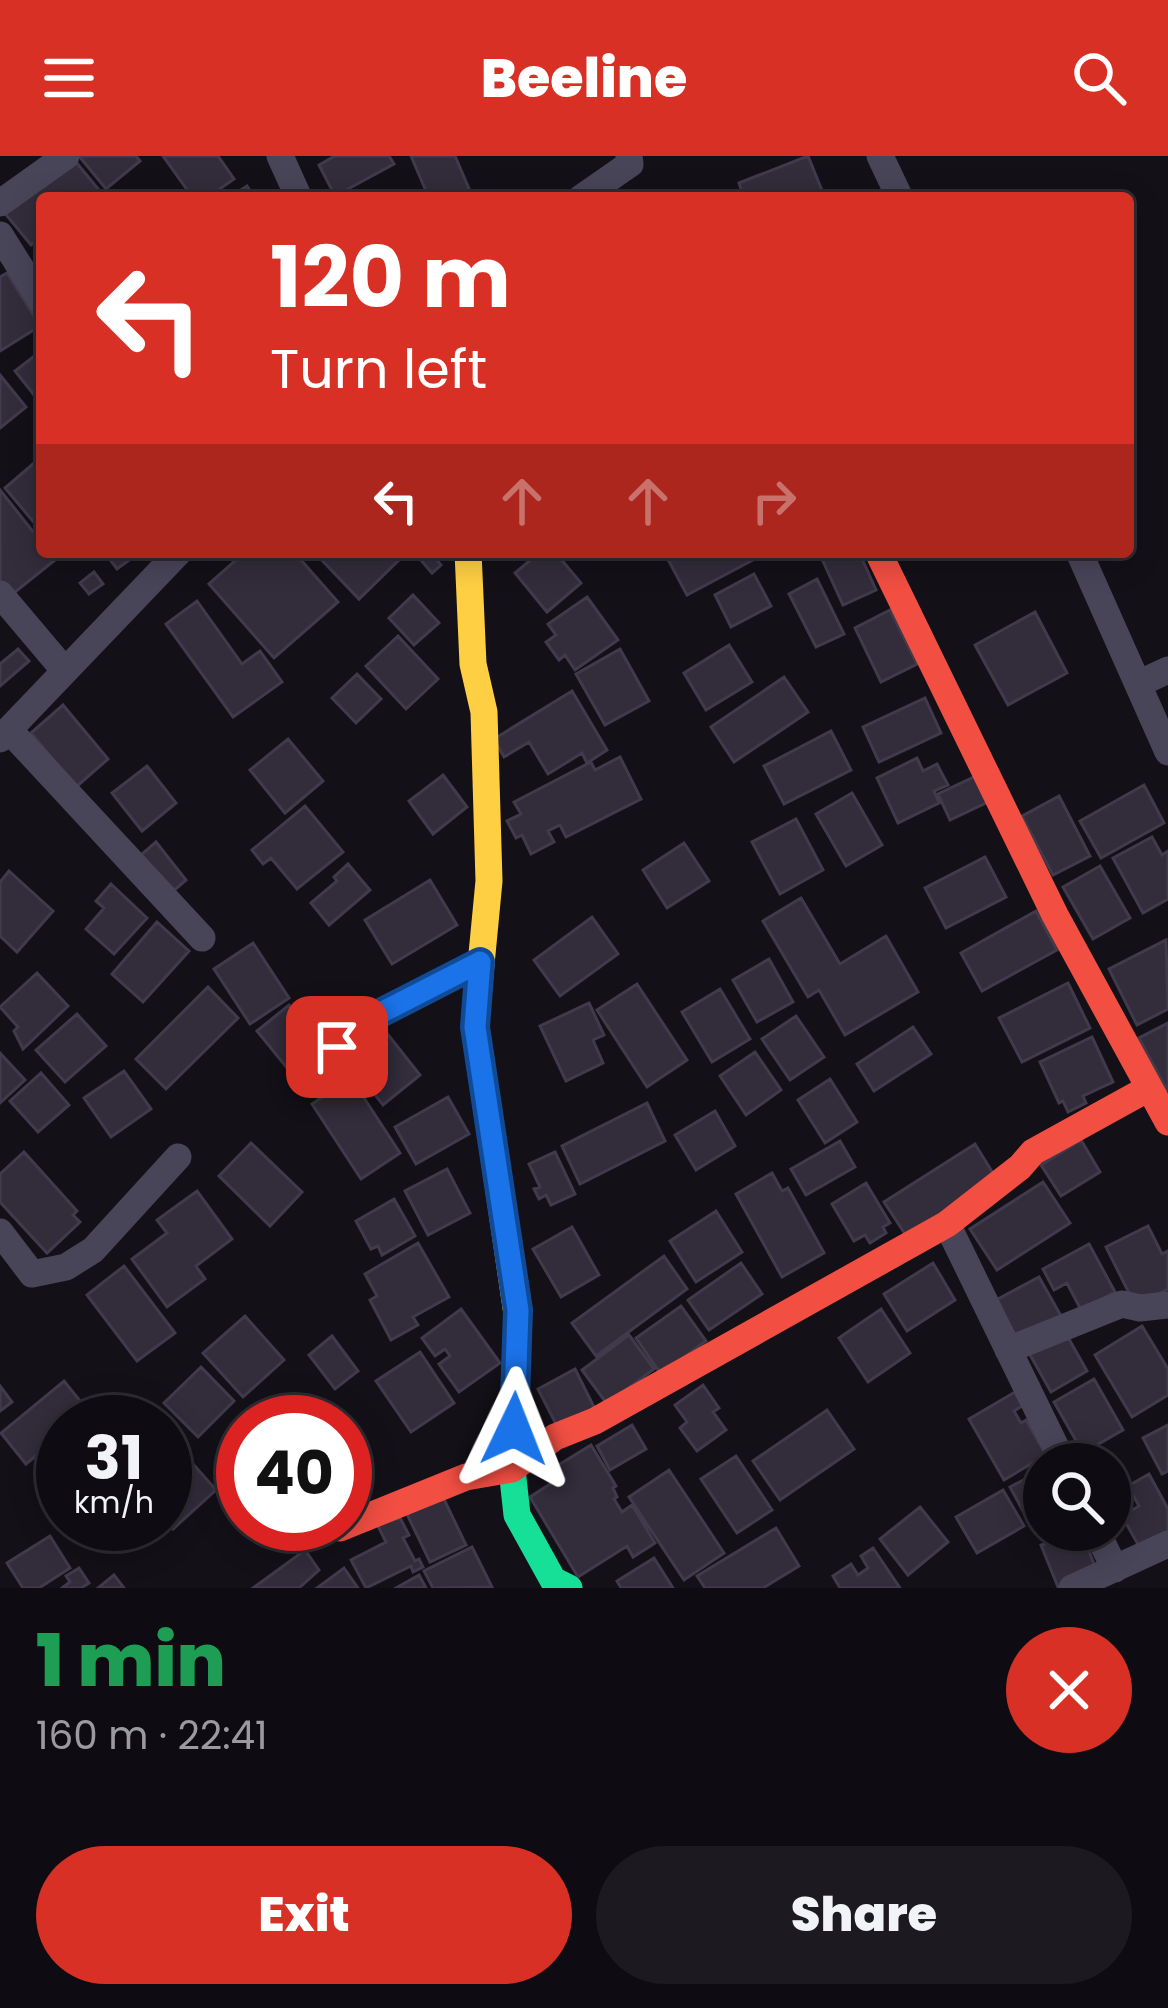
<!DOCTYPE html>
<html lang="en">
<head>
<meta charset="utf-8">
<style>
	:root { --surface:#0e0c12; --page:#1c1a20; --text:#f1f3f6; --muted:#9b9b9f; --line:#2e2c32; --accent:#d93025 }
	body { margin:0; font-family:Poppins,sans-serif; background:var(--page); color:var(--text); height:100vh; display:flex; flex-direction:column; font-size:45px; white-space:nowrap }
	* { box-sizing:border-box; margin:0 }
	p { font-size:39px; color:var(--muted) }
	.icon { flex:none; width:66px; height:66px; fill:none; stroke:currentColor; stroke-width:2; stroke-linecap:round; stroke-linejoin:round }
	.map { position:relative; height:1432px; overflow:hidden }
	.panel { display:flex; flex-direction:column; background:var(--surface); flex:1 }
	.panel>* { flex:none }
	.banner { position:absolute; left:36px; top:36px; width:1098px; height:366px; border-radius:12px; box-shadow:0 6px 30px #0003,0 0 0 3px var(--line); background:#d93025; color:#fff; overflow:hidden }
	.buttons { position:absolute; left:1023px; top:1287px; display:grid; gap:24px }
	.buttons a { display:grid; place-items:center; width:108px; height:108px; border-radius:50%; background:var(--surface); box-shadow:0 6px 30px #0003,0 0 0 3px var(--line); font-size:60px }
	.speed { position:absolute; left:36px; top:1239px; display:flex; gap:24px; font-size:60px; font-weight:700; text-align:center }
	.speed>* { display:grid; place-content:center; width:156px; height:156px; border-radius:50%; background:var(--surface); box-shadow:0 6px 30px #0003,0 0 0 3px var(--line); line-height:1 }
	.speed small { font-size:30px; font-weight:400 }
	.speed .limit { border:18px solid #d22; background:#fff; color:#111 }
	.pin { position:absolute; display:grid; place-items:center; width:102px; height:102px; color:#fff; margin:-51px; border-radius:24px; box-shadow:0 6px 18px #0006 }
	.me { position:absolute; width:132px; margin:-66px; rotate:2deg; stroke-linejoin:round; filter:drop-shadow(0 0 9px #0008) }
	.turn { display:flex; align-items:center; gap:42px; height:252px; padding:0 36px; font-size:54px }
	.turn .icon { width:156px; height:156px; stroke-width:2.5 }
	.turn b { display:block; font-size:84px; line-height:102px }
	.lanes { display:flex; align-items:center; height:114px; padding:0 36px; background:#0003; justify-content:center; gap:60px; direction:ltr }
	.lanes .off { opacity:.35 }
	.round { display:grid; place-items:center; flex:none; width:126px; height:126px; border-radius:63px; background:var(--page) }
	.summary { display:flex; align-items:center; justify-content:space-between; height:204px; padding:0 36px }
	h1 { font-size:72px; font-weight:800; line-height:90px; color:#1e9e55 }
	.primary-button { display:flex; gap:24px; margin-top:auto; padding:24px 36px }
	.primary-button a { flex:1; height:138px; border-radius:72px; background:var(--accent); color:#fff; font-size:48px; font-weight:800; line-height:138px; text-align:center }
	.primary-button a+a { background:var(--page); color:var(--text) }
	header { display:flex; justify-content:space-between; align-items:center; height:156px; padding:0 36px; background:var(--accent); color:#fff; font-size:54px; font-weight:800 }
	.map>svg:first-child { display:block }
	.building { fill:#322c3b; stroke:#413a4c; stroke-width:3 }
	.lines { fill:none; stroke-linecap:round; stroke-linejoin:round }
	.street { stroke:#494559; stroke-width:27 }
	.fast { stroke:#16e098; stroke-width:27 }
	.slow { stroke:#ffcf43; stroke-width:27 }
	.jam { stroke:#f24e42; stroke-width:27 }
	.route-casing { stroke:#114b97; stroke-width:30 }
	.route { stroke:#1a73e8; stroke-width:21 }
</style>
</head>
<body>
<header><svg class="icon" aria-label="menu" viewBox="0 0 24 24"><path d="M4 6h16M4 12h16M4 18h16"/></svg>Beeline<svg class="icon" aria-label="search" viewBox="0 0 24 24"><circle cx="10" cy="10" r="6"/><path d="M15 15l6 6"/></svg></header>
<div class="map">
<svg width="1168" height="1432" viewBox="0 0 1168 1432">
	<rect width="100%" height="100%" fill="#131018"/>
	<path class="building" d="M71 0 99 34 89 42H42V80L31 89 3 55Z
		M79 0H136L140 5 106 33Z
		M163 0H218L234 23 207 42H193Z
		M335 0H389L394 8 335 40 319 9Z
		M411 0H455L473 42H429Z
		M808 0 823 37 811 42H744L739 27Z
		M247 30 255 42H228Z
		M7 117 40 170 0 195V121Z
		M42 194V249L15 215Z
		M0 219 26 251 0 272Z
		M41 301 42 302V376L5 332Z
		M0 334 42 387V396H49L55 404 10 440 0 427Z
		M114 396H127L132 402 117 413 108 401Z
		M245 396H294L338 446 274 502 209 428Z
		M314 396H391L399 404 359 443Z
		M414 396H443L436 403 441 409 432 417Z
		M540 396H555L581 427 547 456 515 417Z
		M664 396H768L687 439Z
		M830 396H859L876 434 843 449 821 401Z
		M94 416 103 428 89 438 80 427Z
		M754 418 771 450 731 471 715 439Z
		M817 423 844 478 816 491 789 438Z
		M413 439 439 467 414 489 389 462Z
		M587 441 618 484 575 514 565 499 559 504 546 486 556 479 548 468Z
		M197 445 242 508 260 495 282 526 233 561 166 468Z
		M890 454 917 508 881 526 855 472Z
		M1035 456 1067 517 1008 549 975 489Z
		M398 480 438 523 406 553 366 510Z
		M729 489 752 526 706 554 684 517Z
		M18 493 29 505 0 530V508Z
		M620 493 649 545 605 569 576 518Z
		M357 518 381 543 356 567 332 542Z
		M784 521 808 556 734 606 711 571Z
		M572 535 607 594 587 607 582 597 548 618 529 586 504 601 494 583Z
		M925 542 941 577 879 606 863 571Z
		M63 549 108 603 76 631 31 577Z
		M831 575 851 614 784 648 764 610Z
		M288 583 323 625 285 657 250 614Z
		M620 601 641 643 566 681 560 669 548 675 554 686 531 698 522 679 516 682 507 665 521 658 514 646 591 606 595 614Z
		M917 602 923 615 937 608 948 629 934 635 939 647 898 667 877 622Z
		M147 610 176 647 142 675 112 637Z
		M443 619 467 651 433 678 409 645Z
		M978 619 990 645 950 664 938 638Z
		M1144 629 1164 667 1101 702 1080 665Z
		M852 637 882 689 846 710 816 658Z
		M1059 640 1090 700 1053 719 1022 660Z
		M305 650 343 696 297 733 271 702 263 708 252 694Z
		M796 663 823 714 780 738 752 686Z
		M1152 681 1162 699 1168 695V743L1143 757 1113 702Z
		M156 686 186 724 172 736 141 699Z
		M684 687 709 725 667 752 643 714Z
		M985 701 1006 741 946 772 925 732Z
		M348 708 370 734 329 769 311 747 337 725 334 721Z
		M1100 710 1130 762 1093 783 1063 731Z
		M9 715 53 755 17 796 0 780V726Z
		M430 724 457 769 392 808 365 764Z
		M111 728 147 762 114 798 86 773 104 752 96 745Z
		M801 742 840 808 886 780 918 836 845 879 819 834 808 841 763 765Z
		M1036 755 1057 794 982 835 961 797Z
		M592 761 618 798 560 840 534 804Z
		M157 766 189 795 143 846 112 818Z
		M1166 784 1168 853 1137 869 1109 813Z
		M253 787 289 842 250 868 214 813Z
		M769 803 793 846 757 866 733 824Z
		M37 817 68 850 23 893 14 875 18 871 0 851Z
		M1068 827 1090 872 1022 906 999 862Z
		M637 828 687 904 647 931 597 854Z
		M208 831 238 862 166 933 136 903Z
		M720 833 750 883 712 906 682 856Z
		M589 847 604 879 593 884 603 907 566 925 540 870Z
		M289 849 311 876 298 886 320 912 301 929 257 875Z
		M77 858 106 890 65 926 36 894Z
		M796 860 824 901 790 924 762 883Z
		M1168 867V936L1139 882Z
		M382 871 420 919 383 949 345 901Z
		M913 871 931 898 874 935 857 908Z
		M1092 881 1113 926 1083 940 1086 947 1068 956 1063 945 1059 947 1040 906Z
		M755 896 781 934 746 959 720 920Z
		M0 897 25 924 0 947Z
		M124 915 151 953 111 981 84 942Z
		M41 917 69 949 38 976 10 945Z
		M351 922 400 997 361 1023 312 948Z
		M830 923 857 966 825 987 798 944Z
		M448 941 469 978 416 1008 395 971Z
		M647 947 665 985 580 1028 562 990Z
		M715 955 735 990 696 1014 675 979Z
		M1081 984 1100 1016 1061 1040 1041 1009Z
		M840 985 855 1011 806 1039 791 1013Z
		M251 987 302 1036 270 1070 219 1020Z
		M975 988 999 1027 909 1084 884 1046Z
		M24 996 77 1055 73 1059 80 1066 47 1097 0 1046V1018Z
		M555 996 575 1038 551 1049 546 1039 539 1043 534 1033 540 1031 529 1008Z
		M447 1013 470 1057 428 1079 405 1035Z
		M772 1017 782 1035 788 1032 824 1097 782 1121 736 1038Z
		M1043 1026 1070 1067 997 1114 970 1073Z
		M866 1027 890 1067 883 1071 886 1077 870 1087 865 1079 854 1085 832 1048Z
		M197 1035 232 1083 196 1110 205 1123 167 1151 132 1103 167 1077 157 1064Z
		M394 1043 415 1080 382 1099 378 1090 371 1093 356 1065Z
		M716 1055 742 1096 696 1126 670 1085Z
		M1148 1070 1162 1098 1168 1095V1133L1135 1149 1106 1091Z
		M572 1071 599 1119 561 1141 533 1093Z
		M418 1087 449 1141 413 1161 418 1169 391 1184 370 1144 377 1140 365 1118Z
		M1089 1088 1115 1136 1081 1154 1067 1127 1054 1134 1043 1113Z
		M664 1100 687 1133 596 1200 572 1167Z
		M741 1107 762 1138 709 1174 688 1144Z
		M933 1107 955 1144 907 1175 884 1138Z
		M124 1110 175 1177 137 1205 87 1139Z
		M1039 1121 1061 1160 1018 1184 996 1144Z
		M681 1150 706 1185 661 1218 636 1182Z
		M461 1153 500 1207 459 1236 439 1208 450 1200 445 1193 435 1200 422 1182Z
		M881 1153 910 1197 868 1226 839 1182Z
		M245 1160 284 1204 243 1241 203 1197Z
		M1142 1170 1168 1213V1239L1132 1261 1095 1199Z
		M1065 1176 1087 1215 1051 1236 1029 1197Z
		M629 1179 654 1213 607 1248 582 1214Z
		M332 1180 358 1215 335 1233 309 1199Z
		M420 1196 454 1247 411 1276 376 1225Z
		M201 1211 234 1245 198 1281 164 1247Z
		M575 1213 596 1255 559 1274 538 1233Z
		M1094 1223 1123 1274 1083 1297 1054 1246Z
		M64 1225 89 1256 77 1266H63V1277L26 1308 1 1277Z
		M703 1229 719 1252 713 1256 726 1274 697 1295 680 1272 687 1266 675 1249Z
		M0 1230 12 1246 0 1255Z
		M1015 1236 1022 1250 1014 1255 1021 1267 1026 1264 1046 1299 1004 1324 969 1263Z
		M827 1254 854 1293 780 1344 753 1305Z
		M632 1269 646 1293 610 1314 597 1290Z
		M1168 1269V1315L1162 1318 1143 1282Z
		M591 1289 616 1330 613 1332 617 1341 614 1343 622 1356 632 1349 655 1387 633 1401 627 1390 578 1421 530 1341 553 1326 547 1316Z
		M185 1299 216 1334 173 1373 165 1364V1317Z
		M736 1300 772 1354 737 1377 701 1323Z
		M1044 1313V1372L1035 1377 1010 1331Z
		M669 1314 724 1397 684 1424 629 1341Z
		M1149 1318 1168 1353V1376L1140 1392 1122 1360 1139 1350 1128 1330Z
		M1003 1334 1024 1370 977 1397 956 1361Z
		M441 1337 466 1389 430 1406 405 1354Z
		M920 1351 948 1386 908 1419 880 1383Z
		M400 1362 409 1379 403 1382 415 1405 419 1403 423 1411 413 1416 411 1410 366 1432 351 1404 386 1386 377 1368Z
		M82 1368H122L95 1387Z
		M776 1372 799 1410 763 1432H705L697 1420Z
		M1081 1374 1097 1416 1058 1431 1041 1389Z
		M50 1380 70 1412 39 1432H23L7 1407Z
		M472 1391 492 1431 433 1432 424 1415Z
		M873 1392 900 1432H840L833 1420 851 1408 858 1419 868 1412 861 1400Z
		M305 1394 319 1414 299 1432H253Z
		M654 1402 673 1432H621L617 1425Z
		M79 1412 89 1427 81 1432H62L70 1426 66 1420Z
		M344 1412 358 1432H317Z
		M114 1419 124 1432H98Z
		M419 1419 426 1432H396Z"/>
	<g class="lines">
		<path class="street" d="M280 0 299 42
			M880 0 900 42
			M581 42 630 8 629 0
			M0 47 66 0
			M0 79 42 146
			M1079 396 1168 596
			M0 438 65 515
			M1138 528 1168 514
			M9 574 202 782
			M0 583 179 396
			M337 891 359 868 480 806
			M947 1068 1064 1308
			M0 1076 32 1118 66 1111 93 1094 178 1001
			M1008 1194 1122 1148 1140 1152 1168 1149
			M1096 1374 1115 1413
			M1072 1432 1168 1388"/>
		<path class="fast" d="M518 1165 512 1313 517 1359 553 1424 569 1432"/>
		<path class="slow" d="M468 396 473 508 484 556 489 725 475 871 518 1165"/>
		<path class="jam" d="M878 396 1055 759 1168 966
			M340 1372 466 1321 512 1313 555 1281 595 1265 947 1068 1020 1011 1033 996 1149 932"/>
	</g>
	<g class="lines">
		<g class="route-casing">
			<path id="route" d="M337 891 359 868 480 806 475 871 518 1154 514 1273"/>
		</g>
		<use href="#route" class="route"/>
	</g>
</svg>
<div class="buttons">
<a><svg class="icon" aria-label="search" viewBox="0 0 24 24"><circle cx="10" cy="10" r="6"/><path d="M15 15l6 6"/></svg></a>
</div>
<div class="speed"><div>31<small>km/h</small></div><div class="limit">40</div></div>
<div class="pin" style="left:337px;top:891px;background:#d93025"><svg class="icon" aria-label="arrive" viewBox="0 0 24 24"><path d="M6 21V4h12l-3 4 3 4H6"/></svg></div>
<svg class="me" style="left:514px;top:1273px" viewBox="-20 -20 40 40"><path d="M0-17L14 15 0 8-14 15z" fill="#1a73e8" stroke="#fff" stroke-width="4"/></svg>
<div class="banner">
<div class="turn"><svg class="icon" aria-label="left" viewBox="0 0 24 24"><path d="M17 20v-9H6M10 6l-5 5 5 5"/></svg><div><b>120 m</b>Turn left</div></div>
<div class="lanes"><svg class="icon" aria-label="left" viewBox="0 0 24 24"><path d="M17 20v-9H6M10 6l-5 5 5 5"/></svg><svg class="icon off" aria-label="ahead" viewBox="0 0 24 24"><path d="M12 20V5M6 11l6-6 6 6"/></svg><svg class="icon off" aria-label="ahead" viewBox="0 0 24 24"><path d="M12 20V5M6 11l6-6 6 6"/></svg><svg class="icon off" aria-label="right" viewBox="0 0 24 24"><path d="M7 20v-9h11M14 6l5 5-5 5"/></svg></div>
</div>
</div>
<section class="panel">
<div class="summary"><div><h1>1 min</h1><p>160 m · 22:41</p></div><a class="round" style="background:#d93025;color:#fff"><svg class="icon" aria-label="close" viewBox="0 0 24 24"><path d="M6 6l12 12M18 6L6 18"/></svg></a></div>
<div class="primary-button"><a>Exit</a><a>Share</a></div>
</section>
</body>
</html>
